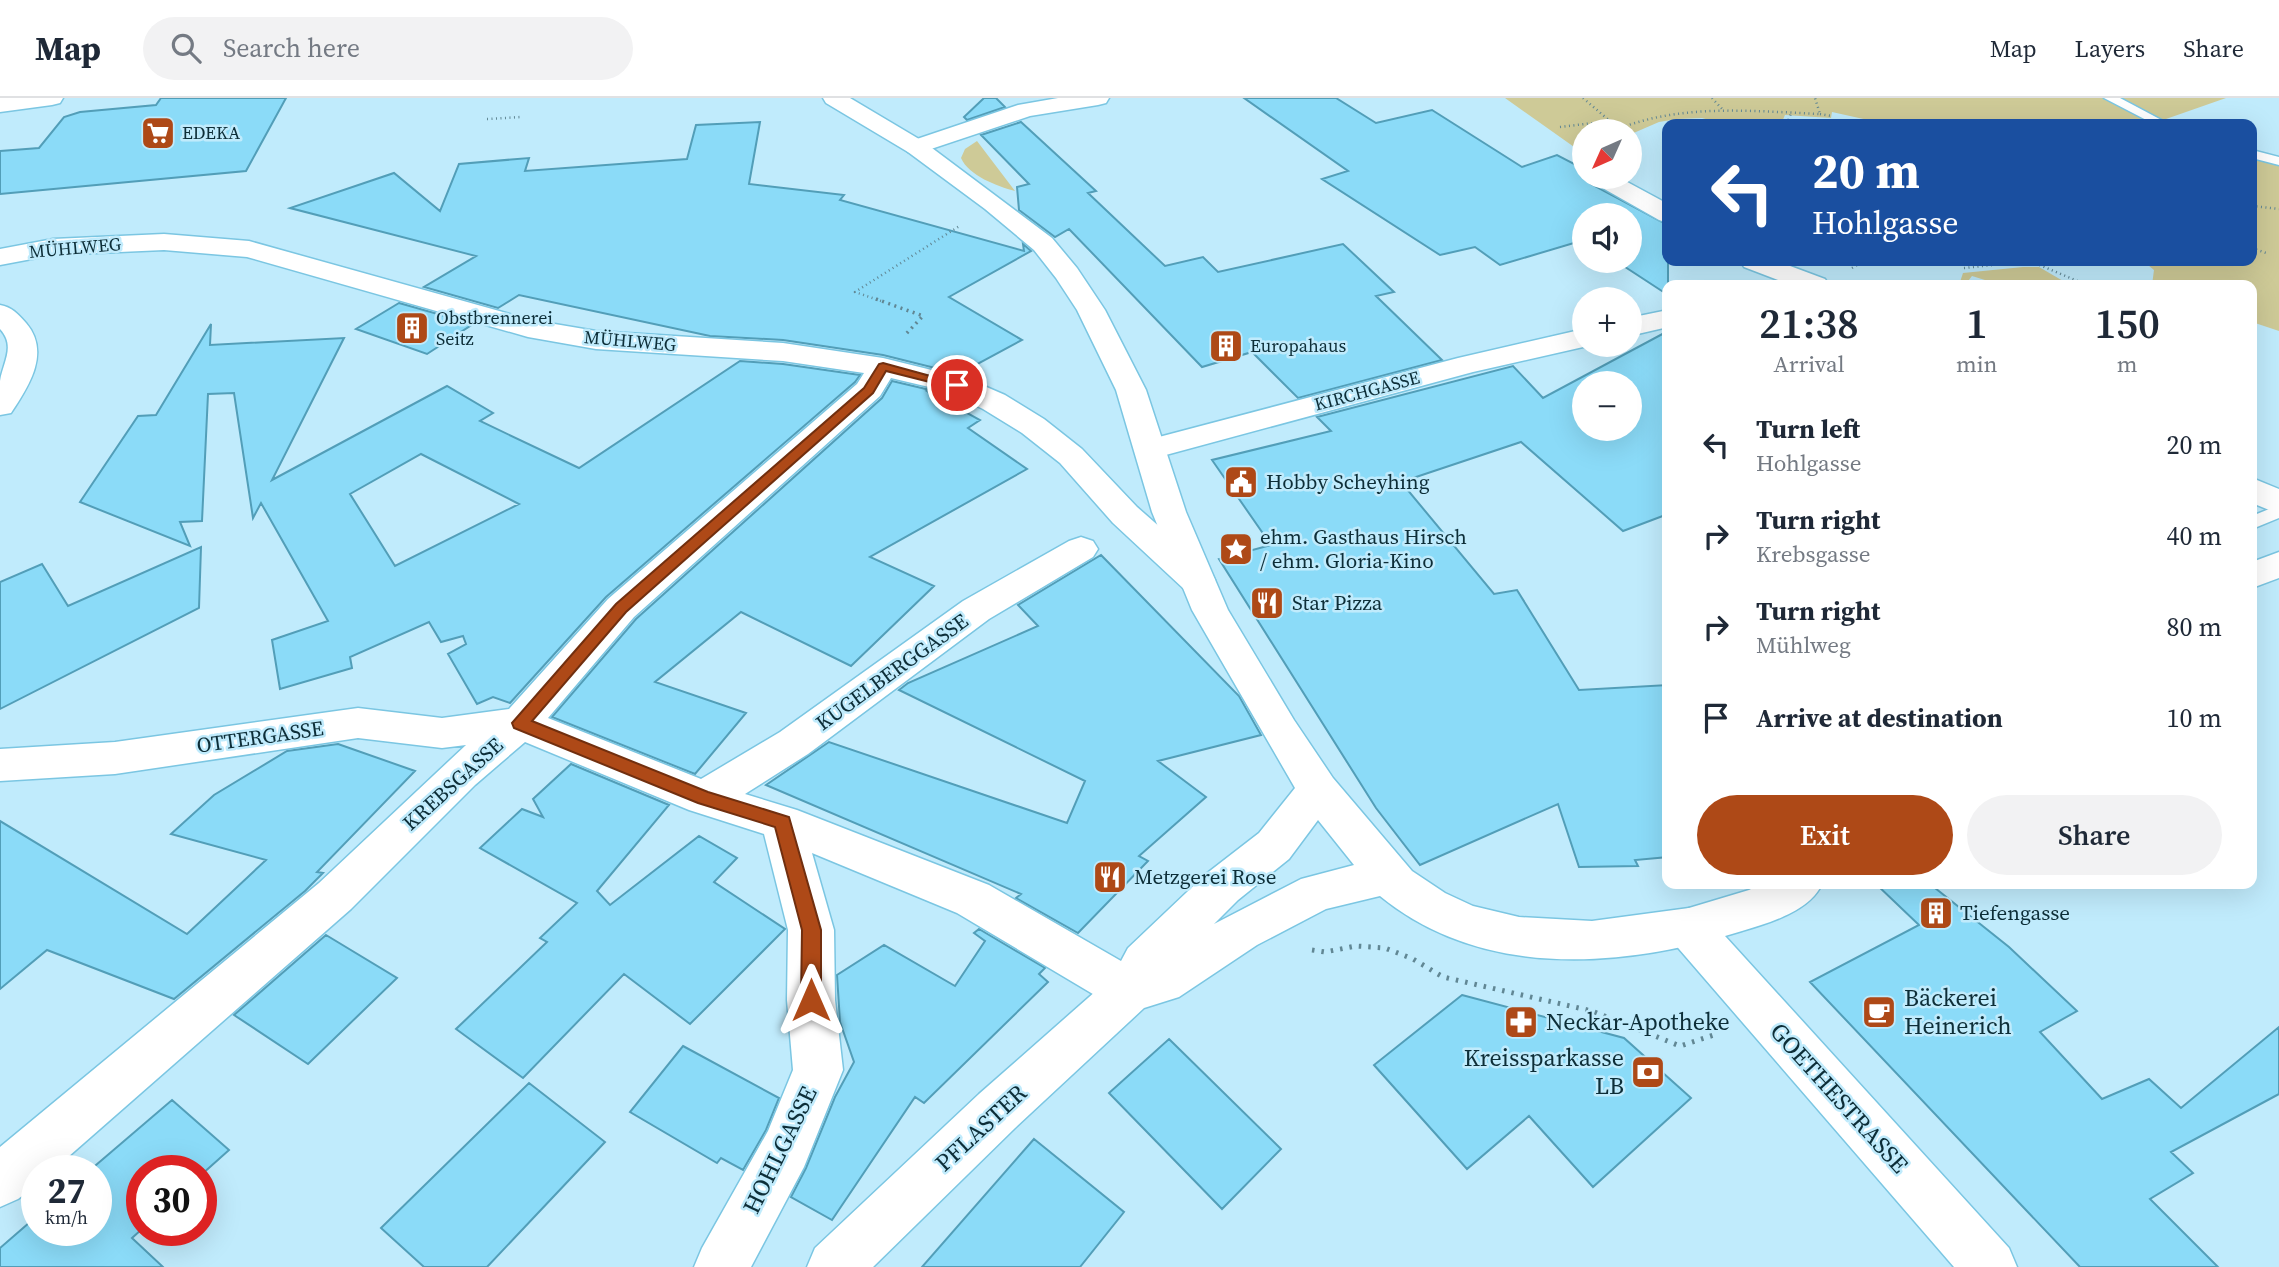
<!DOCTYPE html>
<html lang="en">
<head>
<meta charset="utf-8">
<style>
	:root { --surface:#fff; --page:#f2f2f3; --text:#1f2937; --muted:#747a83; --line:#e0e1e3; --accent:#ae4917 }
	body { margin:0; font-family:"Source Serif 4",serif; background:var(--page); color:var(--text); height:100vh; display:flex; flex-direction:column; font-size:26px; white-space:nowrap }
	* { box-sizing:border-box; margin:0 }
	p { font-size:23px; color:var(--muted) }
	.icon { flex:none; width:38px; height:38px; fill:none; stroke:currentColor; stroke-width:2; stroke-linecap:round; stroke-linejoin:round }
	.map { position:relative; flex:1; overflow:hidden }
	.side { position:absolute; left:1662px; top:182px; width:595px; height:609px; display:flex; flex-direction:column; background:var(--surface); border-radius:14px; box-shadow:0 7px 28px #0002 }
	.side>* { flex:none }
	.top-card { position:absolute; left:1662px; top:21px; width:595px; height:147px; border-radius:14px; box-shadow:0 7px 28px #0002; background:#1a4fa0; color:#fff; overflow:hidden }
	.needle { width:46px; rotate:225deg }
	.controls { position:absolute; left:1572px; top:21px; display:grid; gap:14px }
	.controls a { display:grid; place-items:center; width:70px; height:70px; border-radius:50%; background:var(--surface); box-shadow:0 7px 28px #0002; font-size:35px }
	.speed { position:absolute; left:21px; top:1057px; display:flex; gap:14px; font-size:35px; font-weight:700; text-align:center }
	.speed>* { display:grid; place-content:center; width:91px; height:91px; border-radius:50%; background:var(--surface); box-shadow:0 7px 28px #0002; line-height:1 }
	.speed small { font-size:18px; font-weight:400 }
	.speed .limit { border:10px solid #d22; background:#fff; color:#111 }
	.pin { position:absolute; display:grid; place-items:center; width:60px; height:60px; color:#fff; margin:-30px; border:4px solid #fff; border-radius:50%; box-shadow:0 2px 7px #0007 }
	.me { position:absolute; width:77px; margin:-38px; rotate:0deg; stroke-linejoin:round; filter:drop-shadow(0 0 5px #0008) }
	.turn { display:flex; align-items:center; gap:24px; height:147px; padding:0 35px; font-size:32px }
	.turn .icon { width:91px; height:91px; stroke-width:2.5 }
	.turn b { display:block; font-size:49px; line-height:60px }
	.eta { display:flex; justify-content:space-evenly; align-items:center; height:119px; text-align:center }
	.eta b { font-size:42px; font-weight:600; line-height:49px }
	.primary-button { display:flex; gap:14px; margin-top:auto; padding:14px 35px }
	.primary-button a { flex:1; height:80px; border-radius:42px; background:var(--accent); color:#fff; font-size:28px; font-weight:600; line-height:80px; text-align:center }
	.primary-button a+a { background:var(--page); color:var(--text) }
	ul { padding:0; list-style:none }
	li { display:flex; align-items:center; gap:21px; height:91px; padding:0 35px }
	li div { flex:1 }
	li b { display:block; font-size:26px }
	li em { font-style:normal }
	header { display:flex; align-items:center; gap:42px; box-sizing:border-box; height:98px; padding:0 35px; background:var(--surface); border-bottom:2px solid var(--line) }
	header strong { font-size:33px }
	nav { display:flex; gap:38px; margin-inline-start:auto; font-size:24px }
	.search { width:490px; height:63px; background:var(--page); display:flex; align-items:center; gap:18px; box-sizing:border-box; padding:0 24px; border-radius:38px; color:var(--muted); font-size:26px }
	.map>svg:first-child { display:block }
	.green { fill:#ceca97 }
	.building { fill:#8bdbf8; stroke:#529eb8; stroke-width:2; fill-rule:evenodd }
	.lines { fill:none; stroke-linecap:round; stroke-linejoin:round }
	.lane-casing { stroke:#7bc6e2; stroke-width:3 }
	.street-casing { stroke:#7bc6e2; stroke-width:3 }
	.secondary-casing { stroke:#7bc6e2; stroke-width:3 }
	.path-far2 { stroke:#618794; stroke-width:2.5; stroke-dasharray:1 3.5; stroke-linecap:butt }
	.path-far1 { stroke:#618794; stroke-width:3.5; stroke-dasharray:2 4.5; stroke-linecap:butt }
	.path { stroke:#618794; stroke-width:5; stroke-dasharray:2.5 7; stroke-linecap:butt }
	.lane { fill:#fff; fill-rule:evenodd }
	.street { fill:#fff; fill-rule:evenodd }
	.secondary { fill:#fff; fill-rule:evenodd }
	.route { fill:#ae4917; stroke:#712f0f; stroke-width:2 }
	.labels { text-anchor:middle; stroke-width:5; stroke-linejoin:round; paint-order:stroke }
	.far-poi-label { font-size:18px; fill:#0d2e38; stroke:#c0ebfc; text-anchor:start }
	.far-street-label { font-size:18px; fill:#0d2e38; stroke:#c0ebfc }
	.poi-label { font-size:21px; fill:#0d2e38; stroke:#c0ebfc; text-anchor:start }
	.street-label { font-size:21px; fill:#0d2e38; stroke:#c0ebfc }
	.near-poi-label { font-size:24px; fill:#0d2e38; stroke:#c0ebfc; text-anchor:start }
	.near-street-label { font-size:24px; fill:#0d2e38; stroke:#c0ebfc }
</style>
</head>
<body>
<header>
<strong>Map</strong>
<div class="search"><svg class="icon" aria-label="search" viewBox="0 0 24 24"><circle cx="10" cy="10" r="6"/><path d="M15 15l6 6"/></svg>Search here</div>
<nav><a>Map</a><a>Layers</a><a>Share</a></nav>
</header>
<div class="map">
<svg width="2279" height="1169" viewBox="0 0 2279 1169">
	<rect width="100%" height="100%" fill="#c0ebfc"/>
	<path class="green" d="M1505 0H2226L2166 21 2179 26H1886L1832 14 1831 20 1785 17 1781 26H1724L1702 20 1677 21 1659 24 1629 37V33H1584V56Z
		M977 43 1015 93C997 88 969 78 961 60L965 51Z
		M2252 51 2279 59V233L2252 224V187H2152L2154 172 2143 163H2252Z
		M2023 169H2039L2070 187H2001L1972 178 1965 187H1959L1963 175Z"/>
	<path class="building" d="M161 0H286L246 73 0 96V53L39 50 64 19 80 14 156 7Z
		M984 0H996L1005 9 967 22 964 19Z
		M1244 0H1336L1376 25 1432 12 1522 69 1557 57 1584 71V79L1591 86 1668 127V197L1616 163H1629V117H1584V142L1500 167 1475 149 1440 157 1322 81 1348 73Z
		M760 24 749 86 844 97 840 102 1024 153 1023 146 1031 153 949 199 1022 242 959 276 883 257 783 242 710 238 519 197 498 210 424 189 476 158 290 110 394 75 440 113 459 66 529 60 525 73 687 61 696 27Z
		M1021 24 1096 93 1088 95 1165 168 1203 159 1218 174 1343 146 1394 194 1376 198 1442 262 1298 300 1252 254 1202 269 1069 131 1055 139 1019 112 1017 89 1029 86 981 37Z
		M399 205 473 226 427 256 356 231Z
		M211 226 210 247 344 240 272 382 447 288 493 315 480 323 579 370 740 263 783 266 860 277 855 284 606 499 510 605 493 599 477 606 448 556 466 546 463 538 441 544 429 524 350 559 352 570 280 591 272 542 328 523 261 405 253 420 234 295 208 296 202 423 180 424 190 448 80 404 138 318 156 317ZM421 356 519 406 395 468 350 396Z
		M1668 233V416L1623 433 1521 344 1401 384 1494 496 1517 492 1579 592 1668 587V759L1635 762 1638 768 1579 769 1558 706 1420 767 1376 710 1219 461 1271 447 1212 362 1331 333 1317 319 1513 268 1543 300ZM1584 285H1629V331H1584Z
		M892 283 930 292 927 293 980 322 968 330 1027 371 870 459 934 488 851 568 741 514 655 584 746 615 695 676 552 619 636 521 882 300Z
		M201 449 199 510 0 611V484L42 466 68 508Z
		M1101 457 1239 598 1261 637 1158 663 1206 699 1139 758 1148 763 1078 835 1016 800 1021 796 766 687 829 644 1067 725 1085 683 899 592 908 585 1038 528 1018 507Z
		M338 646 415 673 317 774 323 775 305 793 174 901 47 852 0 891V723L187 836 266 762 171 736 214 697 287 653Z
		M571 666 669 707 597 793 610 807 699 738 737 760 714 784 785 831 690 926 624 876 523 980 456 931 547 844 540 840 577 805 480 750 522 711 543 719 533 701Z
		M1876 786H1930L2009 849 2077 913 2040 934 2102 1001 2149 981 2181 1010 2279 929V996L2171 1054 2193 1075 2150 1101 2218 1169H2080L1810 884 1919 827Z
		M979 831 1045 870 1039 876 1048 884 924 1005 915 999 832 1122 791 1099 806 1070 835 999 854 964 840 924 837 877 884 847 955 888 985 843 974 835Z
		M326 837 397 880 308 966 234 917Z
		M1462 897 1624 940 1691 1000 1593 1089 1529 1018 1467 1071 1374 967Z
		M1169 941 1281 1051 1222 1111 1109 995Z
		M683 948 779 1000 766 1032 743 1072 721 1060 717 1065 630 1014Z
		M529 985 605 1044 487 1169H424L381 1130Z
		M172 1002 229 1052 201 1077V1073H142V1131L132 1140 163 1169H0V1150L37 1118V1132H96V1073H89Z
		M1034 1041 1124 1114 1080 1169H922Z"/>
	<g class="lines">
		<g class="lane-casing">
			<path id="lane" d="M2104 0H2120L2169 26H2154Z
				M2252 52 2279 59V67L2252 60Z
				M2279 407V420L2252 431V418Z"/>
		</g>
		<g class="street-casing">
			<path id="street" d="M0 0H63L60 5 52 7 0 14Z
				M1058 0H1109L1106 5 1098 7 1030 18 916 56 908 54 904 49 908 44 1018 7Z
				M1589 79H1618L1668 106V125L1659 122 1592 84Z
				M164 136 249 143 531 222 596 233 783 245 883 260 968 281 1005 297 1044 321 1082 351 1137 409 1210 473 1215 482 1210 491 1197 494 1184 491 1113 425 1060 365 1022 335 983 311 946 293 891 280 880 298 634 519 548 620 701 681 780 634 963 503 1069 443 1081 439 1093 443 1098 451 1093 459 989 521 808 656 745 696 797 712 989 787 1147 878 1154 893 1147 908 1130 914 1113 908 957 815 812 755 834 832 835 902 843 972 804 1069 751 1169H694L702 1150 768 1033 793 972 787 902 788 832 764 736 689 712 525 644 475 687 351 811 52 1073H37V1086L18 1101 0 1109V1049L319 785 466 647 442 650 358 640 115 676 0 683V651L115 644 358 610 442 620 509 611 608 501 857 286 864 275 783 263 596 251 528 239 247 159 164 152 53 157 0 167V151L53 141Z
				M1740 163H1777L1825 181 1829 187H1791L1744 169Z
				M0 207C12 209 18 216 26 225 51 254 29 288 11 315L0 317C0 306 0 294 0 283 3 264 16 248 0 231Z
				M1668 212V229L1629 238V220Z
				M1584 231V247H1592L1473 274 1151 361 1140 358 1135 351 1140 344 1458 260Z
				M2252 380 2279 391V416L2252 405Z
				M1689 810 1705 816 2009 1150 2017 1169H1954L1673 844 1666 830 1673 816Z"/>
		</g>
		<g class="secondary-casing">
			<path id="secondary" d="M823 0H850L924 44 1052 140 1077 170 1105 212 1146 292 1186 414 1228 512 1294 622 1333 680 1412 773 1445 795 1473 808 1519 819 1592 823 1689 810 1749 792 1761 786H1822C1810 813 1769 825 1742 833 1623 870 1483 882 1380 798L1326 811 1257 847 1179 899 1144 910 1015 1030 873 1169H807L815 1150 979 996 1113 878 1128 850 1206 776 1259 735 1295 690 1192 512 1152 414 1116 292 1077 212 1056 180 1034 152 985 111 908 54 826 5ZM1318 722 1354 767 1301 781 1214 826 1238 802 1289 761Z
				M2279 454V480L2252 490V464Z"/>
		</g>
		<path class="path-far2" d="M1583 0 1618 30
			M1712 0 1723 12
			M1820 16 1832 18
			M487 21 521 19
			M1787 26 1791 15
			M1560 29 1610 23
			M1613 33C1679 5 1750 13 1820 16L1815 0
			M2252 108 2279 111
			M2252 150 2266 155
			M1852 170 1864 163
			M1964 170 2030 163 2087 187
			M881 203 855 194 961 127"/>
		<path class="path-far1" d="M876 201 923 218 905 237"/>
		<path class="path" d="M1312 852 1325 854 1356 848 1385 850 1413 861 1443 879 1592 913 1680 948 1717 936"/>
		<use href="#lane" class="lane"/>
		<use href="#street" class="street"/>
		<use href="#secondary" class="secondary"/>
	</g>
	<path class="route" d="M883 265 963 287 957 291 886 273 873 295 626 514 532 623 708 694 789 719 821 832V902L818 908 811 911 804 908 801 902 802 832 775 729 698 705 514 630 512 625 616 506 864 290 879 266Z"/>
	<defs>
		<g id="supermarket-square" transform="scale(1.75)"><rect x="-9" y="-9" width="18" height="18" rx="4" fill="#ae4917" stroke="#c0ebfc"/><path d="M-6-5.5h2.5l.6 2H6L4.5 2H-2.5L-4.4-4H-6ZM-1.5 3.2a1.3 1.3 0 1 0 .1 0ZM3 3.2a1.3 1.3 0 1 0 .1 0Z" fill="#fff"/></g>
		<g id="building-square" transform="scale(1.75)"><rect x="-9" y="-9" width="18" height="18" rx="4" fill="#ae4917" stroke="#c0ebfc"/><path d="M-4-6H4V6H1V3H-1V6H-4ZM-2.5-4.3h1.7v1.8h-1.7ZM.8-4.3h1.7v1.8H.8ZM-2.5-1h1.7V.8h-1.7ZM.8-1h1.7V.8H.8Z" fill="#fff"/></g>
		<g id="civic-square" transform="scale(1.75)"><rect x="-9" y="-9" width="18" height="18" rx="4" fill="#ae4917" stroke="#c0ebfc"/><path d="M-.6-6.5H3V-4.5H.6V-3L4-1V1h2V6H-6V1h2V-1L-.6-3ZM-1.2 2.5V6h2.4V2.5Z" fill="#fff"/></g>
		<g id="sight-square" transform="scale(1.75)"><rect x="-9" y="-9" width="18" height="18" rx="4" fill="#ae4917" stroke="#c0ebfc"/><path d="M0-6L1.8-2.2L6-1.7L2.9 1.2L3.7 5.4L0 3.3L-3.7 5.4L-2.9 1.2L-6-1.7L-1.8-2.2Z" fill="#fff"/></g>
		<g id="restaurant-square" transform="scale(1.75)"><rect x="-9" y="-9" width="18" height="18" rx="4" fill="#ae4917" stroke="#c0ebfc"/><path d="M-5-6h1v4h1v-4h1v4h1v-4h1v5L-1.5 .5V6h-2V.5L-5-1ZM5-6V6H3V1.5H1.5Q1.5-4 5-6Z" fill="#fff"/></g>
		<g id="cafe-square" transform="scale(1.75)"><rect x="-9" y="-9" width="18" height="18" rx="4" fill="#ae4917" stroke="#c0ebfc"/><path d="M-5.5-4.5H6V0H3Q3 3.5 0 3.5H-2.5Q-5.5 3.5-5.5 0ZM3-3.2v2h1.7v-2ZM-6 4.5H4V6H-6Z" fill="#fff"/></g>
		<g id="pharmacy-square" transform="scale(1.75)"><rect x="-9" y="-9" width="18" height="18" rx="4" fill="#ae4917" stroke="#c0ebfc"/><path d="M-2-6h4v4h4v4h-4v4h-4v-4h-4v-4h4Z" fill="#fff"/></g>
		<g id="bank-square" transform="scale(1.75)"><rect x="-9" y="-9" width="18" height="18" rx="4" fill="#ae4917" stroke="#c0ebfc"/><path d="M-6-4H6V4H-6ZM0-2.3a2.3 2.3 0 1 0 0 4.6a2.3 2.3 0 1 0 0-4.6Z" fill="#fff"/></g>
	</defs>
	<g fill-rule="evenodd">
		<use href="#supermarket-square" x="158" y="35"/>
		<use href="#building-square" x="412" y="230"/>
		<use href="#building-square" x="1226" y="248"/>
		<use href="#civic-square" x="1241" y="384"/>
		<use href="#sight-square" x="1236" y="451"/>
		<use href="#restaurant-square" x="1267" y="505"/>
		<use href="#restaurant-square" x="1110" y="779"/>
		<use href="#building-square" x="1936" y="815"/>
		<use href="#cafe-square" x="1879" y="914"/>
		<use href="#pharmacy-square" x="1521" y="924"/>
		<use href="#bank-square" x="1648" y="974"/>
	</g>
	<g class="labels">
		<g class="far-poi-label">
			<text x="182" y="41">EDEKA</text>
			<text x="436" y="226">Obstbrennerei<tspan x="436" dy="21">Seitz</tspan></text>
			<text x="1250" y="254">Europahaus</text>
		</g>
		<g class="far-street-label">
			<text transform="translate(75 150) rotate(-5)" y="6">MÜHLWEG</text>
			<text transform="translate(630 243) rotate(5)" y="6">MÜHLWEG</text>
			<text transform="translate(1367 293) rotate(-15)" y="6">KIRCHGASSE</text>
		</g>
		<g class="poi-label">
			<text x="1266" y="391">Hobby Scheyhing</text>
			<text x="1260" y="446">ehm. Gasthaus Hirsch<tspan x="1260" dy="24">/ ehm. Gloria-Kino</tspan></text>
			<text x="1292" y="512">Star Pizza</text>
			<text x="1134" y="786">Metzgerei Rose</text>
			<text x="1960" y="822">Tiefengasse</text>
		</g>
		<g class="street-label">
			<text transform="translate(892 574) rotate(-36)" y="7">KUGELBERGGASSE</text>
			<text transform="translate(260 639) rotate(-8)" y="7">OTTERGASSE</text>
			<text transform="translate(453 686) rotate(-42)" y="7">KREBSGASSE</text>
		</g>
		<g class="near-poi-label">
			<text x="1904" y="908">Bäckerei<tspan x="1904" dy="28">Heinerich</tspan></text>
			<text x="1546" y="932">Neckar-Apotheke</text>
			<text x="1624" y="968" text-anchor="end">Kreissparkasse<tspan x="1624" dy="28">LB</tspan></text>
		</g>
		<g class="near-street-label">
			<text transform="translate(1839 1000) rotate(48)" y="8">GOETHESTRASSE</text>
			<text transform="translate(981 1030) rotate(-43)" y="8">PFLASTER</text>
			<text transform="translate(780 1052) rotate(-64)" y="8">HOHLGASSE</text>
		</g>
	</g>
</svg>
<div class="controls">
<a><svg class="needle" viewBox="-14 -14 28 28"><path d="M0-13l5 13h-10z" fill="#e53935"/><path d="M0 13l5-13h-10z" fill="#747a83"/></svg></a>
<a><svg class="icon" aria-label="sound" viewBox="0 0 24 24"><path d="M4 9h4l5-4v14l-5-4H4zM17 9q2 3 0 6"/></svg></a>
<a>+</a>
<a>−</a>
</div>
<div class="speed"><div>27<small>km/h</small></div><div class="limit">30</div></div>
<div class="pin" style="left:957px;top:287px;background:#d93025"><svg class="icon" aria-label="arrive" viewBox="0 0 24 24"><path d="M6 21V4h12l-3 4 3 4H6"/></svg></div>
<svg class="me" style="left:811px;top:902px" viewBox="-20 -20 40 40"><path d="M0-17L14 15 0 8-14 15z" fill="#ae4917" stroke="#fff" stroke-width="4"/></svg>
<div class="top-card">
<div class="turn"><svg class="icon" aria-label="left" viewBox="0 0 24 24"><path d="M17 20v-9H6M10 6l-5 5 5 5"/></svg><div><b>20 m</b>Hohlgasse</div></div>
</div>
<section class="side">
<div class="eta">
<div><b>21:38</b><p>Arrival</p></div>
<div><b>1</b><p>min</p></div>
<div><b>150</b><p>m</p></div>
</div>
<ul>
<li><svg class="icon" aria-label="left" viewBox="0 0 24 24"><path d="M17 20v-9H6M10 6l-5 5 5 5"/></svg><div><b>Turn left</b><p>Hohlgasse</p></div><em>20 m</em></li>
<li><svg class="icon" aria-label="right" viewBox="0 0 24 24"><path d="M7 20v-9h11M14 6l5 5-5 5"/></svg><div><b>Turn right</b><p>Krebsgasse</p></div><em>40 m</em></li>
<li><svg class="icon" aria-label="right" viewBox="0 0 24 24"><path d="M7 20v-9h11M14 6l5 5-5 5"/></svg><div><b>Turn right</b><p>Mühlweg</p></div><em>80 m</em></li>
<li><svg class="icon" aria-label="arrive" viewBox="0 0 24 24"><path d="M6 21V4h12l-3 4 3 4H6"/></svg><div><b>Arrive at destination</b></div><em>10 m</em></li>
</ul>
<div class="primary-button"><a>Exit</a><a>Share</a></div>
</section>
</div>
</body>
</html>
